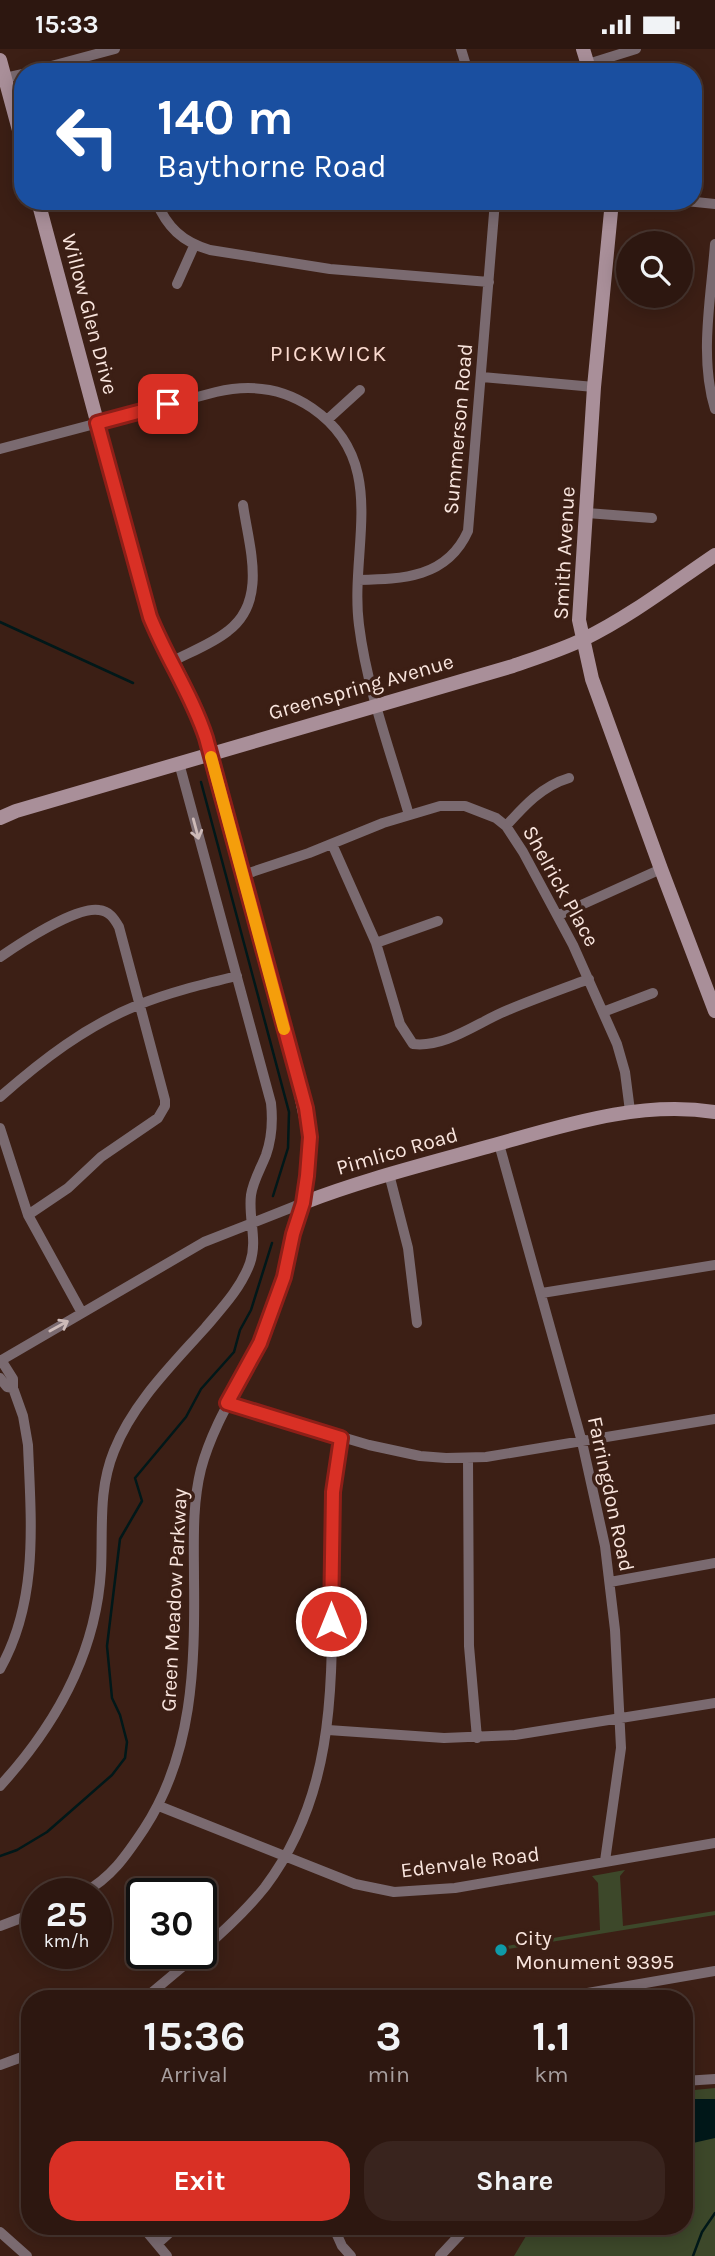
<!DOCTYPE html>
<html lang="en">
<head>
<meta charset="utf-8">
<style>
	:root { --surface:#2d1710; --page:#39241e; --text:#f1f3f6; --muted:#a79f9f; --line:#483630; --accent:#d93025 }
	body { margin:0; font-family:Karla,sans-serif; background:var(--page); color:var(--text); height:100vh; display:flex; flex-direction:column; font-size:26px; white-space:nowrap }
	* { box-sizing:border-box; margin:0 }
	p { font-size:23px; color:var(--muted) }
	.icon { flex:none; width:38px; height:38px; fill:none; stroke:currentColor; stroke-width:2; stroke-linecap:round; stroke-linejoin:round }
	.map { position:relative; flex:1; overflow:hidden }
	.panel { position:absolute; left:21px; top:1941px; width:672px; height:245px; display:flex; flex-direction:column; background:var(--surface); border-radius:28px; box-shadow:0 4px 18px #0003,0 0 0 2px var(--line) }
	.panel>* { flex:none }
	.hud { position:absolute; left:14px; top:14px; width:688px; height:147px; border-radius:28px; box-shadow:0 4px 18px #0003,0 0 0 2px var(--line); background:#1a4fa0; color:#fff; overflow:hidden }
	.controls { position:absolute; left:616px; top:182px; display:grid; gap:14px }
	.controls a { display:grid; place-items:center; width:77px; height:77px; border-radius:50%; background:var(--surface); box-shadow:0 4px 18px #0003,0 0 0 2px var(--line); font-size:35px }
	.speed { position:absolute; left:21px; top:1829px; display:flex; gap:14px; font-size:35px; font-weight:700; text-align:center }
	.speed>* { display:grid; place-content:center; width:91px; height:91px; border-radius:50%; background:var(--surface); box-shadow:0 4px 18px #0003,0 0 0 2px var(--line); line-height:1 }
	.speed small { font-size:18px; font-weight:400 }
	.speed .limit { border:4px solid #111; border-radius:10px; background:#fff; color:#111 }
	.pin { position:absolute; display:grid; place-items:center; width:60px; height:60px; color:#fff; margin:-30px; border-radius:14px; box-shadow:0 4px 10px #0006 }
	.me { position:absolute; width:77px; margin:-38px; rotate:0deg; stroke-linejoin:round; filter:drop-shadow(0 0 5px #0008) }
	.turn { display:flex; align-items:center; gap:24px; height:147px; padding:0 28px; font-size:32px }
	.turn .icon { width:91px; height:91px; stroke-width:2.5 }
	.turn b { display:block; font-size:49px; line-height:60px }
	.eta { display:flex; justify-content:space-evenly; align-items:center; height:119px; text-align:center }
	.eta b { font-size:42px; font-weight:700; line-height:49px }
	.primary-button { display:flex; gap:14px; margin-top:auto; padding:14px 28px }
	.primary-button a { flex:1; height:80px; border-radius:28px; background:var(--accent); color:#fff; font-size:28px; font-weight:700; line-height:80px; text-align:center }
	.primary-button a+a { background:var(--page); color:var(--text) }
	.status { display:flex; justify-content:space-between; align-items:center; height:49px; padding:0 35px; background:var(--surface); direction:ltr }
	.status svg { height:19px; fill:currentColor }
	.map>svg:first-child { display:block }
	.green { fill:#3d482a }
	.water { fill:#011819 }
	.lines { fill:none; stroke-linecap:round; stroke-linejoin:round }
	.stream { stroke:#011819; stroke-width:2.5 }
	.street { stroke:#7a6a70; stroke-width:10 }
	.secondary { stroke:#a98f99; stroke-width:14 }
	.oneway { stroke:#cdbab8 }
	.route-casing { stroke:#8d1f18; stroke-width:18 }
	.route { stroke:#d93025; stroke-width:12 }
	.slow { stroke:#f59e0b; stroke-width:12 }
	.culture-dot { fill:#0f9aa8; stroke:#3c1f15; stroke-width:2.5 }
	.labels { text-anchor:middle; stroke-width:7; stroke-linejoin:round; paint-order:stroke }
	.street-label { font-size:21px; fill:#f9e5de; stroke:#3c1f15 }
	.poi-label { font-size:21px; fill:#f9e5de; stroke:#3c1f15; text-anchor:start }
	.neighbourhood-label { font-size:23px; letter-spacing:2px; fill:#fadacf; stroke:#3c1f15 }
</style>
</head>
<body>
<div class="status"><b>15:33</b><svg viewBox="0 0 49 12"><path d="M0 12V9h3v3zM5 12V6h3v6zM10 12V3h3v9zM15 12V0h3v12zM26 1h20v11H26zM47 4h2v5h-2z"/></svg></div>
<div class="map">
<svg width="715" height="2207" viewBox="0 0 715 2207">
	<rect width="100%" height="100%" fill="#3c1f15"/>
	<path class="green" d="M625 1821 620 1827 623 1877 715 1862V1866L502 1901 501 1898 600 1881 598 1834 592 1827Z
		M715 2039V2207H514L532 2177H684V2042Z"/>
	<path class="water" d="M684 2050H715V2089L693 2094 684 2101Z"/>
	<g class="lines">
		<path class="stream" d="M0 573 133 634
			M201 733 289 1063 288 1099 273 1147
			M0 1807 17 1801 47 1783 112 1726 125 1709 127 1693 120 1666 112 1649 107 1597 120 1490 142 1452 135 1429 186 1368 201 1340 234 1303 240 1281 251 1261 272 1194
			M693 2207 702 2183 715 2164"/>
		<path class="street" d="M461 0 468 23
			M588 15 636 0
			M29 23 115 0
			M5 29 23 25
			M156 152C167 178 182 193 210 201L330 220 489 233
			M686 152 715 155
			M715 195C711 249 699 308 715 360
			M177 235 194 197
			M482 328 594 338
			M327 371 360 341
			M0 400 216 343C250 335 283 339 312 359 391 413 349 499 359 576 367 640 391 704 409 766
			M587 464 652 469
			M358 531C403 530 447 529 468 482L495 152
			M171 613C190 603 212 595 228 582 268 552 249 498 243 456
			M506 777C524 757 542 737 569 729
			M332 795 376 894 400 975 413 995C446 999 478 973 508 961 534 950 562 940 589 930
			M243 826 309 804 383 774 440 757H465L496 769 506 777 523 803 573 896 617 995 625 1023 630 1062
			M559 866 661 820
			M376 894 438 872
			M0 908C19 895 76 857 99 861 109 862 114 869 119 878L165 1051V1057L158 1069 101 1108 68 1139 28 1166
			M603 963 653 944
			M0 1048C42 1011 86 977 138 956 170 943 204 935 237 927
			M0 1079 28 1166 82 1264
			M499 1095 582 1393 605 1497 615 1581 621 1699 605 1812
			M389 1125 408 1199 417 1274
			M542 1244 715 1216
			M0 1312 204 1193 303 1154
			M0 1329 7 1338 13 1339
			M227 1354 369 1396 420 1407 446 1409 486 1408 715 1370
			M468 1409 469 1597 477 1689
			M610 1533 715 1514
			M0 1620C39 1551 31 1472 28 1396L23 1367 13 1339V1330L1 1311
			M328 1681 444 1689 515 1686 715 1654
			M0 1737C55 1677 96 1605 101 1521 103 1480 98 1441 114 1402 133 1354 171 1317 205 1279 222 1259 241 1239 250 1214 258 1191 248 1169 251 1146 253 1132 261 1119 266 1106 272 1089 273 1073 271 1054L179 714
			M159 1757 355 1835 394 1843 455 1839 715 1794
			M83 1844C111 1829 126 1807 144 1780 193 1705 195 1618 194 1530 194 1493 192 1456 201 1420 215 1367 248 1326 268 1276 284 1237 290 1194 303 1154
			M0 1877 37 1863
			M201 1902C224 1882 246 1862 265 1838 366 1704 315 1542 341 1389
			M144 1950 199 1904
			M553 1950 715 1922
			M0 2016 30 2005
			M684 2032 715 2030
			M142 2177 167 2207
			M333 2177 342 2197 351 2207
			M0 2183 27 2207
			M157 2195 177 2177
			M440 2207 468 2177"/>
		<path class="secondary" d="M583 0 590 23
			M0 11 23 96
			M38 152 144 548C158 593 186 630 201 675L298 1031 310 1088 303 1154C362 1131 423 1116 483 1099 560 1078 635 1051 715 1063
			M612 152 594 338 579 571 592 630 661 820 715 962
			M0 769 16 762 513 617C536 609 561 601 584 590 631 567 672 535 715 506"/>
	</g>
	<defs><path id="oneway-shaft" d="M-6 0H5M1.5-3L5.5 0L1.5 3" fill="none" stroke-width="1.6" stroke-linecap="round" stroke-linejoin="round" transform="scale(1.75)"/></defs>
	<g class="oneway">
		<use href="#oneway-shaft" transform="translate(196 780) rotate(75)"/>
		<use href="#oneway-shaft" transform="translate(59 1277) rotate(-29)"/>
	</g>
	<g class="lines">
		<g class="route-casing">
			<path id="route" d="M168 355 97 374 150 568C167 610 192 646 206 689L306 1059 310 1088 307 1127 303 1154 293 1185 284 1228 260 1294 227 1354 341 1389 333 1443 331 1572"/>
		</g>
		<use href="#route" class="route"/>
		<path class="slow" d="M211 708 284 980"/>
	</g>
	<circle class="culture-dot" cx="501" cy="1901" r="7"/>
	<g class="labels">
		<g class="street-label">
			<text transform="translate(90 265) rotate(75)" y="7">Willow Glen Drive</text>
			<text transform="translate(458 380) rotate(-85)" y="7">Summerson Road</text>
			<text transform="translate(564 504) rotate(-87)" y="7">Smith Avenue</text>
			<text transform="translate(361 638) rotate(-16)" y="7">Greenspring Avenue</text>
			<text transform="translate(561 837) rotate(61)" y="7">Shelrick Place</text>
			<text transform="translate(397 1102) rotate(-16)" y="7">Pimlico Road</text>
			<text transform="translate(611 1445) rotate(78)" y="7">Farringdon Road</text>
			<text transform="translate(174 1551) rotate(-87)" y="7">Green Meadow Parkway</text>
			<text transform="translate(470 1813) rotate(-7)" y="7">Edenvale Road</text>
		</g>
		<g class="poi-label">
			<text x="515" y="1896">City<tspan x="515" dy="24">Monument 9395</tspan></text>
		</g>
		<g class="neighbourhood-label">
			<text x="329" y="312">PICKWICK</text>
		</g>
	</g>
</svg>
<div class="controls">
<a><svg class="icon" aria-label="search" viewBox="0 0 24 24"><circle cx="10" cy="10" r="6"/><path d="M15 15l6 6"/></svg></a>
</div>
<div class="speed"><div>25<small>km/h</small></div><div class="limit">30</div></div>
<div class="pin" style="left:168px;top:355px;background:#d93025"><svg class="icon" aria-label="arrive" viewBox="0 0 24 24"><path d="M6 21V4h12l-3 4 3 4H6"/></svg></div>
<svg class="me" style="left:331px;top:1572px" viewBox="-20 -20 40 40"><circle r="17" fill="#d93025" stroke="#fff" stroke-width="3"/><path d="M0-11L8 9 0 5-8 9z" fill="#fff"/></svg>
<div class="hud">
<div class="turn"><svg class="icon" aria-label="left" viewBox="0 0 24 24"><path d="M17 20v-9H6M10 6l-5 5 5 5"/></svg><div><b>140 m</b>Baythorne Road</div></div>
</div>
<section class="panel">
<div class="eta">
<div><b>15:36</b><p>Arrival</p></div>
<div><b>3</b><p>min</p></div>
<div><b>1.1</b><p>km</p></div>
</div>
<div class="primary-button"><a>Exit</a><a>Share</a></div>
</section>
</div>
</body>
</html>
